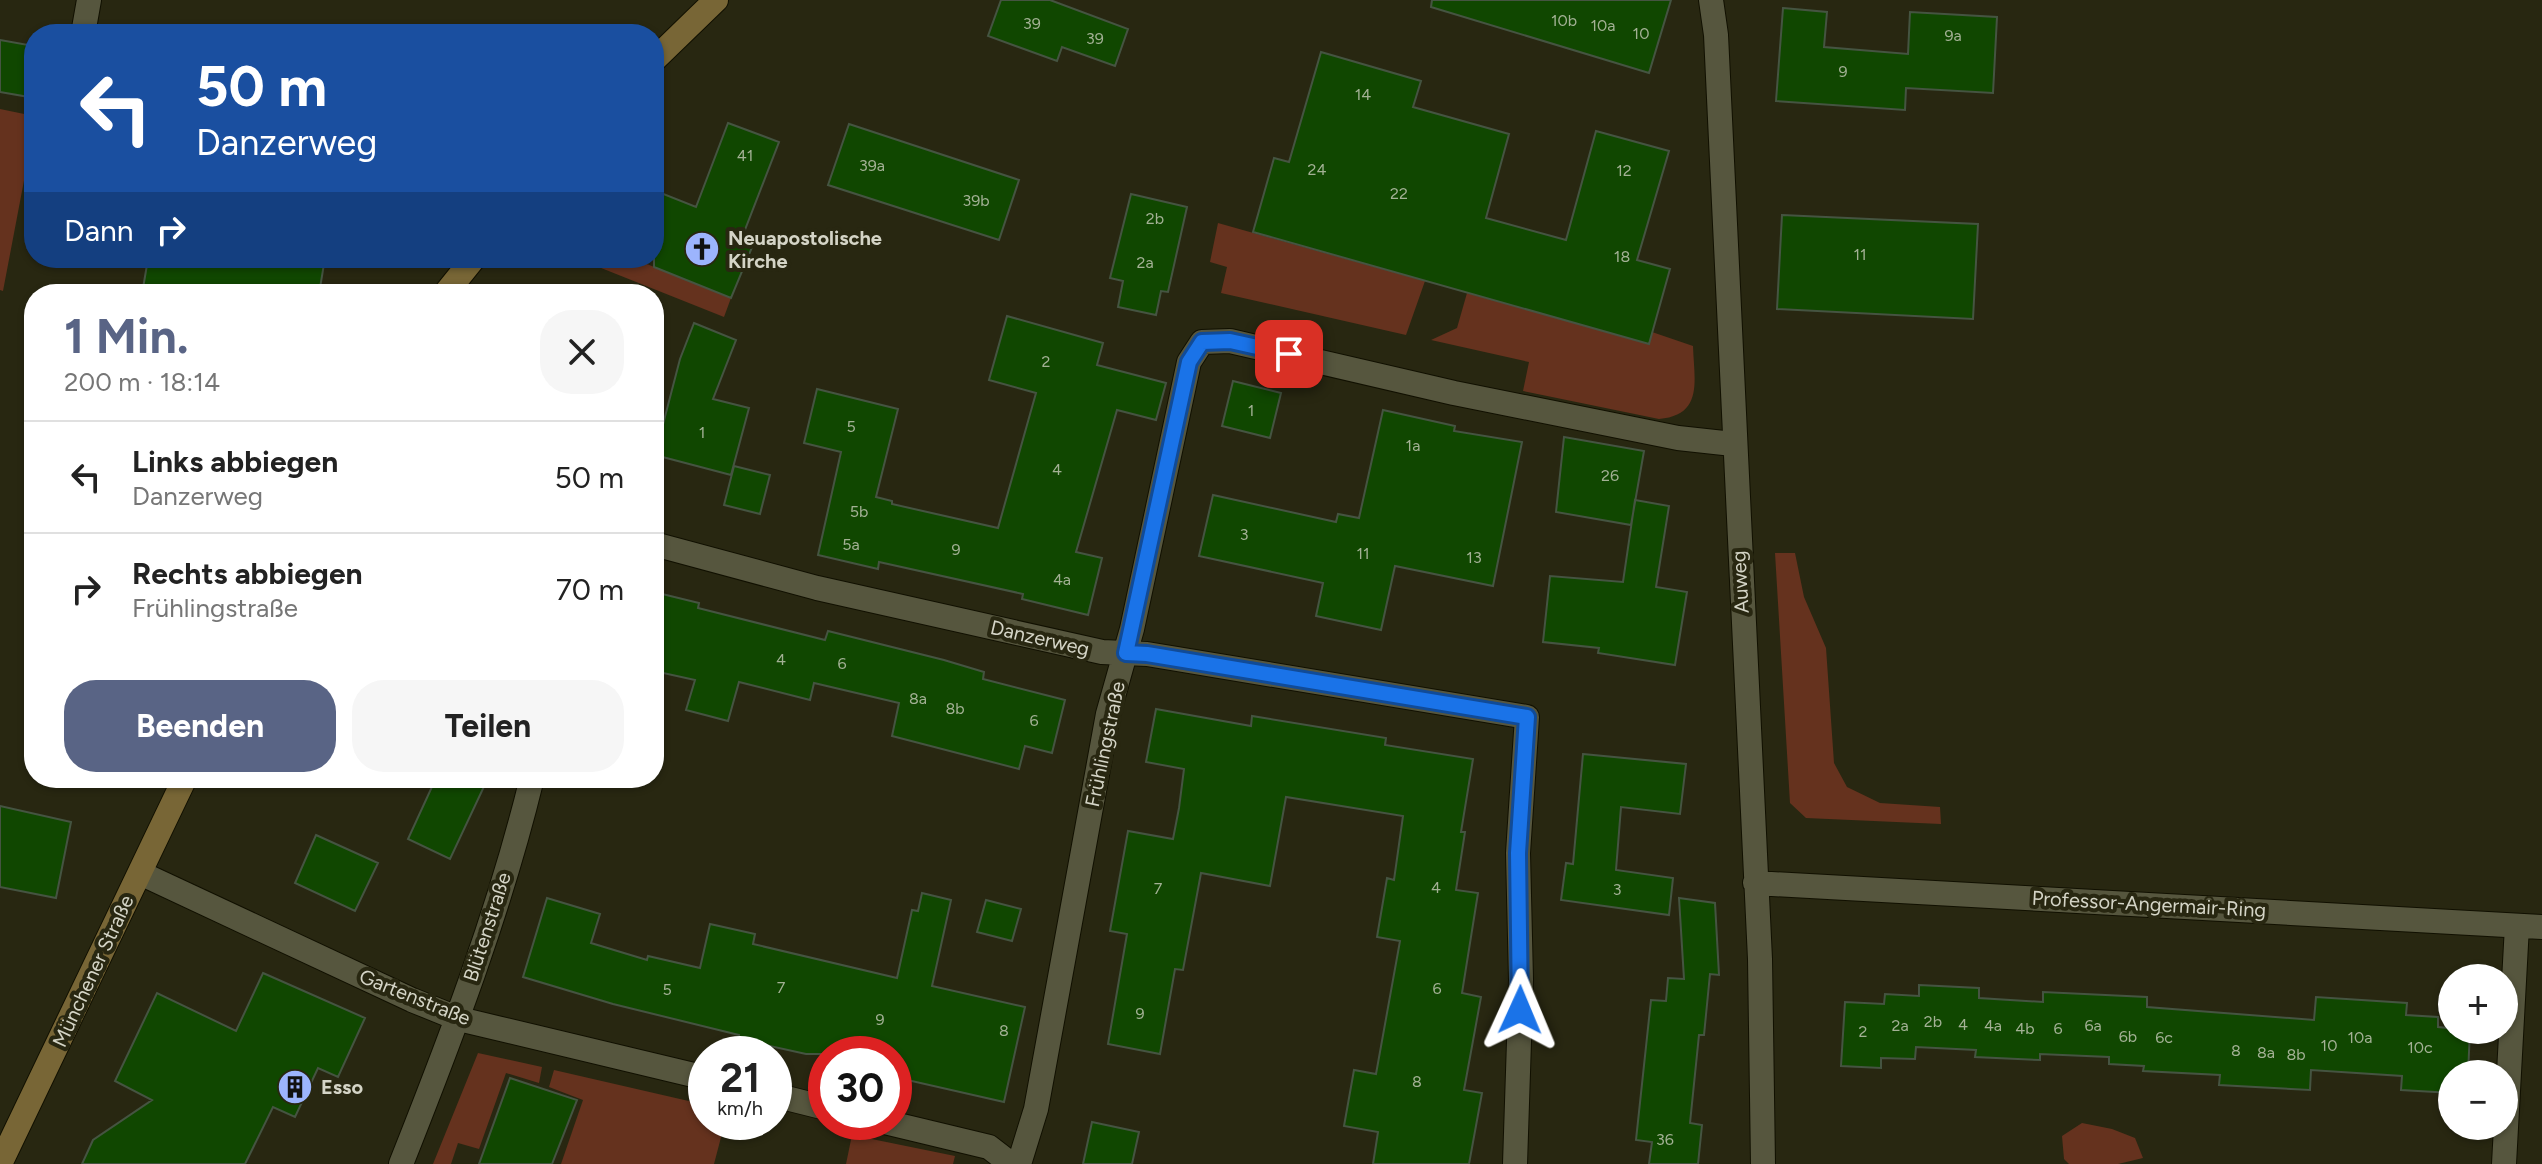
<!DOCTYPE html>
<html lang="de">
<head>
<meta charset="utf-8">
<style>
	:root { --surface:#fff; --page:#f6f6f6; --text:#222; --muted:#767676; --line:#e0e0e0; --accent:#596485 }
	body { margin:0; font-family:Figtree,sans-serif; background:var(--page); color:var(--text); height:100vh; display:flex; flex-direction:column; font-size:30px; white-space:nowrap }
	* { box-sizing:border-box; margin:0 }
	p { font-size:26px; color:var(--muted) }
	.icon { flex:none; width:44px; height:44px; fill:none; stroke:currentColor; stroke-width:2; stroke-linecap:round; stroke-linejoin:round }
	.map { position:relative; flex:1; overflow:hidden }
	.sheet { position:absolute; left:24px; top:284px; width:640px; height:504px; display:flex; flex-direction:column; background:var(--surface); border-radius:32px; box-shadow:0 2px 6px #0004 }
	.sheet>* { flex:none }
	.top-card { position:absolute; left:24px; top:24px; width:640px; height:244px; border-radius:32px; box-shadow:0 2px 6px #0004; background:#1a4fa0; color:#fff; overflow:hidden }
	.controls { position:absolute; left:2438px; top:964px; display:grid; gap:16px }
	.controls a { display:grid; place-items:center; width:80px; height:80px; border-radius:50%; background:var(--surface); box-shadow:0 2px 6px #0004; font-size:40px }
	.speed { position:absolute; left:688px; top:1036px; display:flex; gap:16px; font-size:40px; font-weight:700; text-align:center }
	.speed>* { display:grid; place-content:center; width:104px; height:104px; border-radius:50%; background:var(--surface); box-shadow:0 2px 6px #0004; line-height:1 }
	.speed small { font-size:20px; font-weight:400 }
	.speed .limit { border:12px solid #d22; background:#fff; color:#111 }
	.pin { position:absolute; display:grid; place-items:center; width:68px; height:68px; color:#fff; margin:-34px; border-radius:16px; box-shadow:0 4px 12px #0006 }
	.me { position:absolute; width:88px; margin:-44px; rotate:1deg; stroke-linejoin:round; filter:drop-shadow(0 0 6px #0008) }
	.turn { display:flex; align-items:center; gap:28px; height:168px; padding:0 40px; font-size:36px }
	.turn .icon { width:104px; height:104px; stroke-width:2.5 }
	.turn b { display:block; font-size:56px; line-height:68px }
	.then { display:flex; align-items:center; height:76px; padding:0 40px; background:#0003; gap:16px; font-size:30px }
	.round { display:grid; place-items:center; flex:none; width:84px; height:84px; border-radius:32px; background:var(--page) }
	.overview { display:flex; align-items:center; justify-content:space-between; height:136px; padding:0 40px }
	h1 { font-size:48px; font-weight:700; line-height:60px; color:var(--accent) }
	.button { display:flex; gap:16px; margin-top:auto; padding:16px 40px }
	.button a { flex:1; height:92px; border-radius:32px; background:var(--accent); color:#fff; font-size:32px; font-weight:700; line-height:92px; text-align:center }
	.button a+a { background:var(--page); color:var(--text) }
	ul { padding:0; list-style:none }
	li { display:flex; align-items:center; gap:24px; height:112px; padding:0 40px; border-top:2px solid var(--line) }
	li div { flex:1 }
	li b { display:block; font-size:30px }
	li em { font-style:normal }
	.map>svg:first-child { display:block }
	.green { fill:#65321e }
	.building { fill:#104700; stroke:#455441; stroke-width:2 }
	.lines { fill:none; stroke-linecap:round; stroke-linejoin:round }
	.street-casing { stroke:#111000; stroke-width:26 }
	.secondary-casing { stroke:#111000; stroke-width:26 }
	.street { stroke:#56563e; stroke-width:24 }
	.secondary { stroke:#786636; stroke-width:24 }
	.route-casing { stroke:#114b97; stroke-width:20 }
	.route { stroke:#1a73e8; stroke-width:14 }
	.labels { text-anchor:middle; stroke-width:8; stroke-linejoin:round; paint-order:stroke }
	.number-label { font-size:16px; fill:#a3b194 }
	.poi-label { font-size:20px; font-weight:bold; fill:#d4d4c6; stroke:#282711; text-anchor:start }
	.street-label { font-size:20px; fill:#d4d4c6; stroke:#282711 }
</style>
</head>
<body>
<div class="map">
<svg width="2542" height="1164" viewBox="0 0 2542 1164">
	<rect width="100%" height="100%" fill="#282711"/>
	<path class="green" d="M0 109 34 116V128L3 291 0 290Z
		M1218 223 1425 281 1406 335 1221 293 1227 267 1210 262Z
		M576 258H632L731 298 724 317Z
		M1467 293 1648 344 1652 332 1693 346C1694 380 1704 415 1659 419L1523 391 1529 362 1431 340 1457 328Z
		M1775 553H1795L1804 597 1826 648 1834 763 1847 787 1880 803 1940 807 1941 824 1806 818 1790 803Z
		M478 1053 542 1067 539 1083 506 1073 479 1149 458 1143 451 1164H433Z
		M554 1070 706 1105V1122H725L714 1164H561L583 1100 549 1087Z
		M2082 1123 2112 1129 2135 1138 2143 1158 2118 1164H2069L2064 1159 2062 1136Z
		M852 1135 955 1156 953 1164H846Z"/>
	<path class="building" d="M1001 0H1050L1128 29 1115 66 1062 47 1057 61 988 36Z
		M1432 0H1671L1649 73 1431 7Z
		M1783 8 1827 12 1824 47 1908 54 1910 12 1997 17 1993 93 1906 88 1905 110 1776 101Z
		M0 40 34 46V72L29 97 0 92Z
		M1321 52 1421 81 1413 107 1509 134 1486 218 1566 240 1596 131 1669 151 1637 260 1670 269 1649 344 1253 232 1274 158 1289 162Z
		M728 123 779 142 743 235 755 240 731 298 654 267V210L661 193 696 207Z
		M849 124 1019 180 999 240 828 185Z
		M1131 194 1187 207 1168 292 1161 291 1156 315 1118 307 1123 281 1110 278Z
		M1782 215 1978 224 1973 319 1777 309Z
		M183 258H325L319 294H142L148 259 182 264Z
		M1007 316 1103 343 1097 365 1166 383 1156 420 1117 410 1076 552 1102 558 1088 615 1022 599 1023 594 879 562 878 569 818 555 841 452 804 443 817 389 898 409 876 497 892 501V504L998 528 1036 393 989 380Z
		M694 323 736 340 713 399 749 408 731 475 655 455 680 359Z
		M1233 381 1281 393 1270 438 1222 426Z
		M1383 410 1455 426 1454 431 1522 442 1493 586 1395 566 1381 630 1316 616 1323 583 1199 556 1213 495 1336 522 1338 514 1359 518Z
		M1564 437 1644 451 1631 525 1556 512Z
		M734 466 770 475 760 514 724 505Z
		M1635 500 1669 506 1656 587 1687 592 1675 665 1598 653 1599 648 1543 642 1550 576 1623 582Z
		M654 592 699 603 698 608 825 640 828 631 944 660 984 672 983 679 1065 700 1052 753 1025 746 1019 769 892 736 899 703 814 683 810 700 739 682 728 721 686 710 695 680 654 671Z
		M1156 709 1251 726 1252 716 1386 738 1385 745 1473 759 1461 832H1465L1456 890 1478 893 1462 993 1481 997 1464 1090 1482 1093 1469 1164H1373L1378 1132 1344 1126 1354 1070 1376 1074 1400 941 1377 937 1387 878 1394 880 1403 816 1286 797 1270 886 1201 873 1183 970 1175 969 1160 1054 1108 1044 1127 934 1110 931 1128 831 1173 839 1179 808 1184 769 1146 762Z
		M1583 754 1686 764 1680 814 1621 807 1616 870 1673 878 1669 915 1561 900 1566 863 1573 864Z
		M436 778H488L450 859 408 839Z
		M0 806 71 822 56 898 0 887Z
		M316 835 378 863 355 911 295 883Z
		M922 893 951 900 932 986 1025 1007 1004 1102 894 1077V1054H806L738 1039 739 1035 613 1004 523 977 547 898 600 914 591 943 647 960 648 956 700 968 710 924 755 934 753 944 897 978 912 910 918 911Z
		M1679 898 1715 903 1719 975 1710 974 1704 1035H1699L1690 1123 1702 1125 1698 1164H1649L1652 1142 1636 1140 1651 1000 1666 1001 1668 978 1684 979Z
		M986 900 1021 909 1012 941 977 932Z
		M263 973 365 1018 338 1077 318 1068 295 1117 273 1107 245 1164H82L93 1140 152 1100 115 1081 157 993 236 1031Z
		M1919 985 1979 988V998L2043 1002V992L2147 997V1007L2314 1020 2316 997 2407 1003 2406 1015 2438 1017V1027L2470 1030 2468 1074H2452V1093L2401 1090 2402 1076 2311 1070 2310 1090 2219 1085 2220 1075 2143 1071 2144 1066 2109 1064V1057L2040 1054V1060L1975 1057 1976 1050 1916 1047 1915 1059 1881 1058V1068L1841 1066 1845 1002 1884 1004 1885 994 1919 996Z
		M510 1078 577 1100 552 1164H479Z
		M1092 1122 1139 1132 1132 1164H1083Z"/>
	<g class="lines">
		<g class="street-casing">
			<path id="street" d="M1711 0 1716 35 1760 959 1763 1164
				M83 34 89 0
				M654 544 817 588 1102 652 1147 654 1527 717 1518 853 1521 980 1515 1164
				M140 873 412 1000 459 1019 706 1078
				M1755 883 2542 927
				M774 1095 826 1108
				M885 1122 989 1147 1011 1164
				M401 1164C451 1038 500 910 532 778
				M1019 1164 1036 1109 1108 714 1132 629 1189 362 1202 342 1230 341 1454 393 1678 438 1733 444
				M2504 1164 2517 926"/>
		</g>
		<g class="secondary-casing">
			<path id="secondary" d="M654 60 716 0
				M445 294 474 258
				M0 1164 185 778"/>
		</g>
		<use href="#street" class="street"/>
		<use href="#secondary" class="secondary"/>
	</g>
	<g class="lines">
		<g class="route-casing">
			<path id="route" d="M1289 354 1230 341 1202 342 1189 362 1126 653 1147 654 1527 717 1518 853 1520 1010"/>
		</g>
		<use href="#route" class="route"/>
	</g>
	<defs>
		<g id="church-disc" transform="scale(1.8)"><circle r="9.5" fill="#9cb4fd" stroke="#282711"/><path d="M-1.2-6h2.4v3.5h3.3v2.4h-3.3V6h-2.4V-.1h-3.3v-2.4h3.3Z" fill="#111"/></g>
		<g id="building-disc" transform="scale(1.8)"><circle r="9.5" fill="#9cb4fd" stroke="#282711"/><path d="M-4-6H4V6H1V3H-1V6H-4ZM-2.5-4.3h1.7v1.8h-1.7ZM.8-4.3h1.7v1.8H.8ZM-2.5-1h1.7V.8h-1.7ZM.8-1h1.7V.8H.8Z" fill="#111"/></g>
	</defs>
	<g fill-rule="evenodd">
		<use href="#church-disc" x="702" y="249"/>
		<use href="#building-disc" x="295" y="1087"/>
	</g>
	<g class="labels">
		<g class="number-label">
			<text x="1564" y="26">10b</text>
			<text x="1032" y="29">39</text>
			<text x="1603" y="31">10a</text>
			<text x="1641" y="39">10</text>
			<text x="1953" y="41">9a</text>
			<text x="1095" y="44">39</text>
			<text x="1843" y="77">9</text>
			<text x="1363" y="100">14</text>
			<text x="745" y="161">41</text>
			<text x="872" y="171">39a</text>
			<text x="1317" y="175">24</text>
			<text x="1624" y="176">12</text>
			<text x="1399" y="199">22</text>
			<text x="976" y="206">39b</text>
			<text x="1155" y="224">2b</text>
			<text x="1860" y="260">11</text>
			<text x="1622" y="262">18</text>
			<text x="1145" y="268">2a</text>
			<text x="1046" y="367">2</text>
			<text x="1251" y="416">1</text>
			<text x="851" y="432">5</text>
			<text x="702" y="438">1</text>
			<text x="1413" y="451">1a</text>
			<text x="1057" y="475">4</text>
			<text x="1610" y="481">26</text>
			<text x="859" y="517">5b</text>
			<text x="1244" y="540">3</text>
			<text x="851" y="550">5a</text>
			<text x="956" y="555">9</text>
			<text x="1363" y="559">11</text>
			<text x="1474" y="563">13</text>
			<text x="1062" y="585">4a</text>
			<text x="781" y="665">4</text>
			<text x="842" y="669">6</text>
			<text x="918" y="704">8a</text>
			<text x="955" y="714">8b</text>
			<text x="1034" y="726">6</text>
			<text x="1436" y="893">4</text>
			<text x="1158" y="894">7</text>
			<text x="1617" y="895">3</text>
			<text x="781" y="993">7</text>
			<text x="1437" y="994">6</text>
			<text x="667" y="995">5</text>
			<text x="1140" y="1019">9</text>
			<text x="880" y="1025">9</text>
			<text x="1933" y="1027">2b</text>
			<text x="1963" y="1030">4</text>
			<text x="1900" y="1031">2a</text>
			<text x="1993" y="1031">4a</text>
			<text x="2093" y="1031">6a</text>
			<text x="2025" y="1034">4b</text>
			<text x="2058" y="1034">6</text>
			<text x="1004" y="1036">8</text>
			<text x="1863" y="1037">2</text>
			<text x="2128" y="1042">6b</text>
			<text x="2164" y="1043">6c</text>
			<text x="2360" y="1043">10a</text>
			<text x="2329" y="1051">10</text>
			<text x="2420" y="1053">10c</text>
			<text x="2236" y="1056">8</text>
			<text x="2266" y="1058">8a</text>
			<text x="2296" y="1060">8b</text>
			<text x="1417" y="1087">8</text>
			<text x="1665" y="1145">36</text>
		</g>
		<g class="poi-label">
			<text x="728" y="245">Neuapostolische<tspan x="728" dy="23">Kirche</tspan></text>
			<text x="321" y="1094">Esso</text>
		</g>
		<g class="street-label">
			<text transform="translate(1740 582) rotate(-93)" y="7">Auweg</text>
			<text transform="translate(1040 638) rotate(13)" y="7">Danzerweg</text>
			<text transform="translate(1105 744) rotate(-78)" y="7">Frühlingstraße</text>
			<text transform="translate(2149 904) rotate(3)" y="7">Professor-Angermair-Ring</text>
			<text transform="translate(487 927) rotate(-72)" y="7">Blütenstraße</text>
			<text transform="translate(93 971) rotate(-65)" y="7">Münchener Straße</text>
			<text transform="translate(415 997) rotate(22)" y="7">Gartenstraße</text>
		</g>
	</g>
</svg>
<div class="controls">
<a>+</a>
<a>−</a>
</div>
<div class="speed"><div>21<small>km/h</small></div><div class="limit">30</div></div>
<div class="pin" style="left:1289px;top:354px;background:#d93025"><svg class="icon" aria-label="arrive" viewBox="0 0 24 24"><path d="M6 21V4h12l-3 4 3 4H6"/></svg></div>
<svg class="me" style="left:1520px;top:1010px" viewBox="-20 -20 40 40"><path d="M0-17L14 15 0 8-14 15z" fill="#1a73e8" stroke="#fff" stroke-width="4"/></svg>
<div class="top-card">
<div class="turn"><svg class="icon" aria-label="left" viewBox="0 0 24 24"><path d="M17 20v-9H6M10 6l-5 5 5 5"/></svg><div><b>50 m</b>Danzerweg</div></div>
<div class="then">Dann<svg class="icon" aria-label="right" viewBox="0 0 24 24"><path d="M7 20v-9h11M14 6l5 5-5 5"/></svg></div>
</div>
<section class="sheet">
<div class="overview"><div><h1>1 Min.</h1><p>200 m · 18:14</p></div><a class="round"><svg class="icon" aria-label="close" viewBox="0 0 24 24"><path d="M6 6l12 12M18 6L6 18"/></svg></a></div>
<ul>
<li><svg class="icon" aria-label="left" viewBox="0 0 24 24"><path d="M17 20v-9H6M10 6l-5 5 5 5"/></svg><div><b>Links abbiegen</b><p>Danzerweg</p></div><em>50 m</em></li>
<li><svg class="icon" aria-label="right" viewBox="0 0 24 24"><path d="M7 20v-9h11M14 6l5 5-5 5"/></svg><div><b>Rechts abbiegen</b><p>Frühlingstraße</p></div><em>70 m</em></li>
</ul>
<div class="button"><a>Beenden</a><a>Teilen</a></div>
</section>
</div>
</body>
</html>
